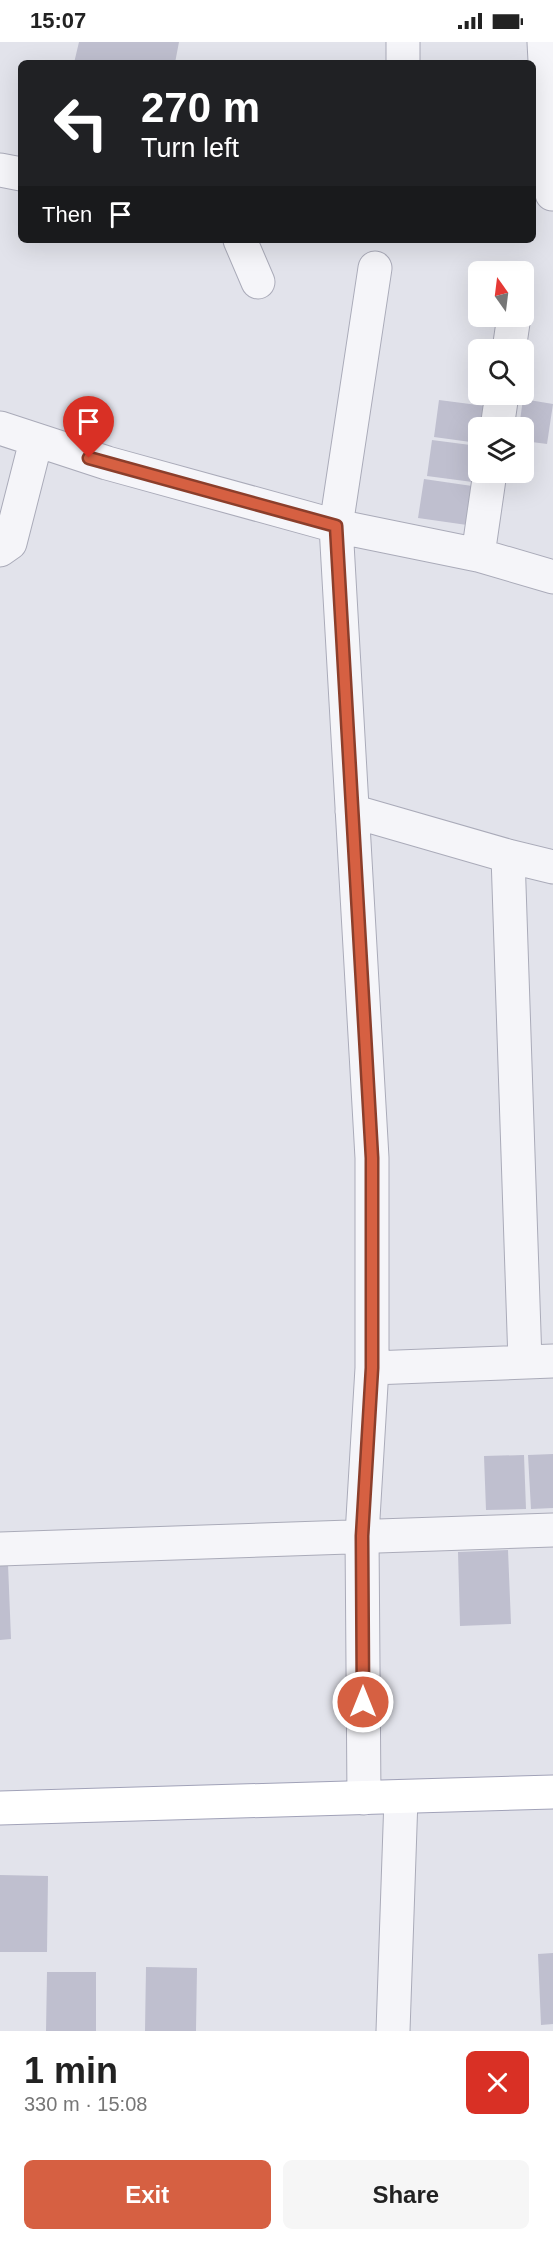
<!DOCTYPE html>
<html lang="en">
<head>
<meta charset="utf-8">
<style>
	:root { --surface:#fff; --page:#f6f6f6; --text:#222; --muted:#767676; --accent:#d66042 }
	body { margin:0; font-family:Helvetica,sans-serif; background:var(--page); color:var(--text); height:100vh; display:flex; flex-direction:column; font-size:22px; white-space:nowrap }
	* { box-sizing:border-box; margin:0 }
	p { font-size:20px; color:var(--muted) }
	.icon { flex:none; width:33px; height:33px; fill:none; stroke:currentColor; stroke-width:2; stroke-linecap:round; stroke-linejoin:round }
	.map { position:relative; height:1989px; overflow:hidden }
	.side { display:flex; flex-direction:column; background:var(--surface); flex:1 }
	.side>* { flex:none }
	.banner { position:absolute; left:18px; top:18px; width:518px; height:183px; border-radius:9px; box-shadow:0 6px 24px #0002; background:#202124; color:#fff; overflow:hidden }
	.needle { width:39px; rotate:346deg }
	.controls { position:absolute; left:468px; top:219px; display:grid; gap:12px }
	.controls a { display:grid; place-items:center; width:66px; height:66px; border-radius:9px; background:var(--surface); box-shadow:0 6px 24px #0002; font-size:30px }
	.pin { position:absolute; display:grid; place-items:center; width:51px; height:51px; color:#fff; margin:-62px -26px; border-radius:50% 50% 50% 0; rotate:-45deg; box-shadow:0 0 6px #0007 }
	.pin .icon { rotate:45deg }
	.me { position:absolute; width:66px; margin:-33px; rotate:0deg; stroke-linejoin:round; filter:drop-shadow(0 0 4px #0008) }
	.turn { display:flex; align-items:center; gap:21px; height:126px; padding:0 24px; font-size:27px }
	.turn .icon { width:78px; height:78px; stroke-width:2.5 }
	.turn b { display:block; font-size:42px; line-height:51px }
	.then { display:flex; align-items:center; height:57px; padding:0 24px; background:#0003; gap:12px; font-size:22px }
	.round { display:grid; place-items:center; flex:none; width:63px; height:63px; border-radius:9px; background:var(--page) }
	.overview { display:flex; align-items:center; justify-content:space-between; height:102px; padding:0 24px }
	h1 { font-size:36px; font-weight:700; line-height:45px }
	.primary-button { display:flex; gap:12px; margin-top:auto; padding:12px 24px }
	.primary-button a { flex:1; height:69px; border-radius:9px; background:var(--accent); color:#fff; font-size:24px; font-weight:700; line-height:69px; text-align:center }
	.primary-button a+a { background:var(--page); color:var(--text) }
	.status { display:flex; justify-content:space-between; align-items:center; height:42px; padding:0 30px; background:var(--surface); direction:ltr }
	.status svg { height:16px; fill:currentColor }
	.map>svg:first-child { display:block }
	.building { fill:#bfbfcf }
	.lines { fill:none; stroke-linecap:round; stroke-linejoin:round }
	.minor-casing { stroke:#aaabb9; stroke-width:35 }
	.major-casing { stroke:#a1a2b8; stroke-width:35 }
	.minor { stroke:#f5f5f9; stroke-width:33 }
	.major { stroke:#fff; stroke-width:33 }
	.route-casing { stroke:#8b3e2b; stroke-width:15 }
	.route { stroke:#d66042; stroke-width:10 }
</style>
</head>
<body>
<div class="status"><b>15:07</b><svg viewBox="0 0 49 12"><path d="M0 12V9h3v3zM5 12V6h3v6zM10 12V3h3v9zM15 12V0h3v12zM26 1h20v11H26zM47 4h2v5h-2z"/></svg></div>
<div class="map">
<svg width="553" height="1989" viewBox="0 0 553 1989">
	<rect width="100%" height="100%" fill="#e2e3eb"/>
	<path class="building" d="M79 0H179L175 21H74Z
		M523 357 553 362 547 402 524 399V386H519Z
		M439 358 493 365 490 386H478V401L434 395Z
		M432 398 478 404 480 441 427 434Z
		M424 437 479 445 474 484 418 476Z
		M553 1412V1466L531 1467 528 1413Z
		M524 1413 526 1467 486 1468 484 1414Z
		M508 1508 511 1582 460 1584 458 1510Z
		M8 1522 11 1597 0 1598V1523Z
		M0 1833 48 1834 47 1910H0Z
		M553 1911V1982L541 1983 538 1912Z
		M146 1925 197 1926 196 1989H145Z
		M47 1930H96V1989H46Z"/>
	<g class="lines">
		<g class="minor-casing">
			<path id="minor" d="M544 0 552 152
				M403 21V0
				M0 128 21 132
				M240 198 258 240
				M509 308 514 274
				M0 386 107 421 336 484 478 513 553 535
				M497 386 502 352
				M0 508 10 501 36 399
				M478 513 490 430
				M352 769 508 814 553 825
				M508 814 525 1320
				M372 1326 553 1319
				M0 1507 553 1488
				M364 1756 362 1493 372 1326V1116L336 484 375 226
				M393 1989 401 1756"/>
		</g>
		<g class="major-casing">
			<path id="major" d="M0 1766 553 1750"/>
		</g>
		<use href="#minor" class="minor"/>
		<use href="#major" class="major"/>
	</g>
	<g class="lines">
		<g class="route-casing">
			<path id="route" d="M89 416 336 484 372 1116V1326L362 1494 363 1660"/>
		</g>
		<use href="#route" class="route"/>
	</g>
</svg>
<div class="controls">
<a><svg class="needle" viewBox="-14 -14 28 28"><path d="M0-13l5 13h-10z" fill="#e53935"/><path d="M0 13l5-13h-10z" fill="#767676"/></svg></a>
<a><svg class="icon" aria-label="search" viewBox="0 0 24 24"><circle cx="10" cy="10" r="6"/><path d="M15 15l6 6"/></svg></a>
<a><svg class="icon" aria-label="layers" viewBox="0 0 24 24"><path d="M12 4l9 5-9 5-9-5zM3 14l9 5 9-5"/></svg></a>
</div>
<div class="pin" style="left:89px;top:416px;background:#d93025"><svg class="icon" aria-label="arrive" viewBox="0 0 24 24"><path d="M6 21V4h12l-3 4 3 4H6"/></svg></div>
<svg class="me" style="left:363px;top:1660px" viewBox="-20 -20 40 40"><circle r="17" fill="#d66042" stroke="#fff" stroke-width="3"/><path d="M0-11L8 9 0 5-8 9z" fill="#fff"/></svg>
<div class="banner">
<div class="turn"><svg class="icon" aria-label="left" viewBox="0 0 24 24"><path d="M17 20v-9H6M10 6l-5 5 5 5"/></svg><div><b>270 m</b>Turn left</div></div>
<div class="then">Then<svg class="icon" aria-label="arrive" viewBox="0 0 24 24"><path d="M6 21V4h12l-3 4 3 4H6"/></svg></div>
</div>
</div>
<section class="side">
<div class="overview"><div><h1>1 min</h1><p>330 m · 15:08</p></div><a class="round" style="background:#d93025;color:#fff"><svg class="icon" aria-label="close" viewBox="0 0 24 24"><path d="M6 6l12 12M18 6L6 18"/></svg></a></div>
<div class="primary-button"><a>Exit</a><a>Share</a></div>
</section>
</body>
</html>
